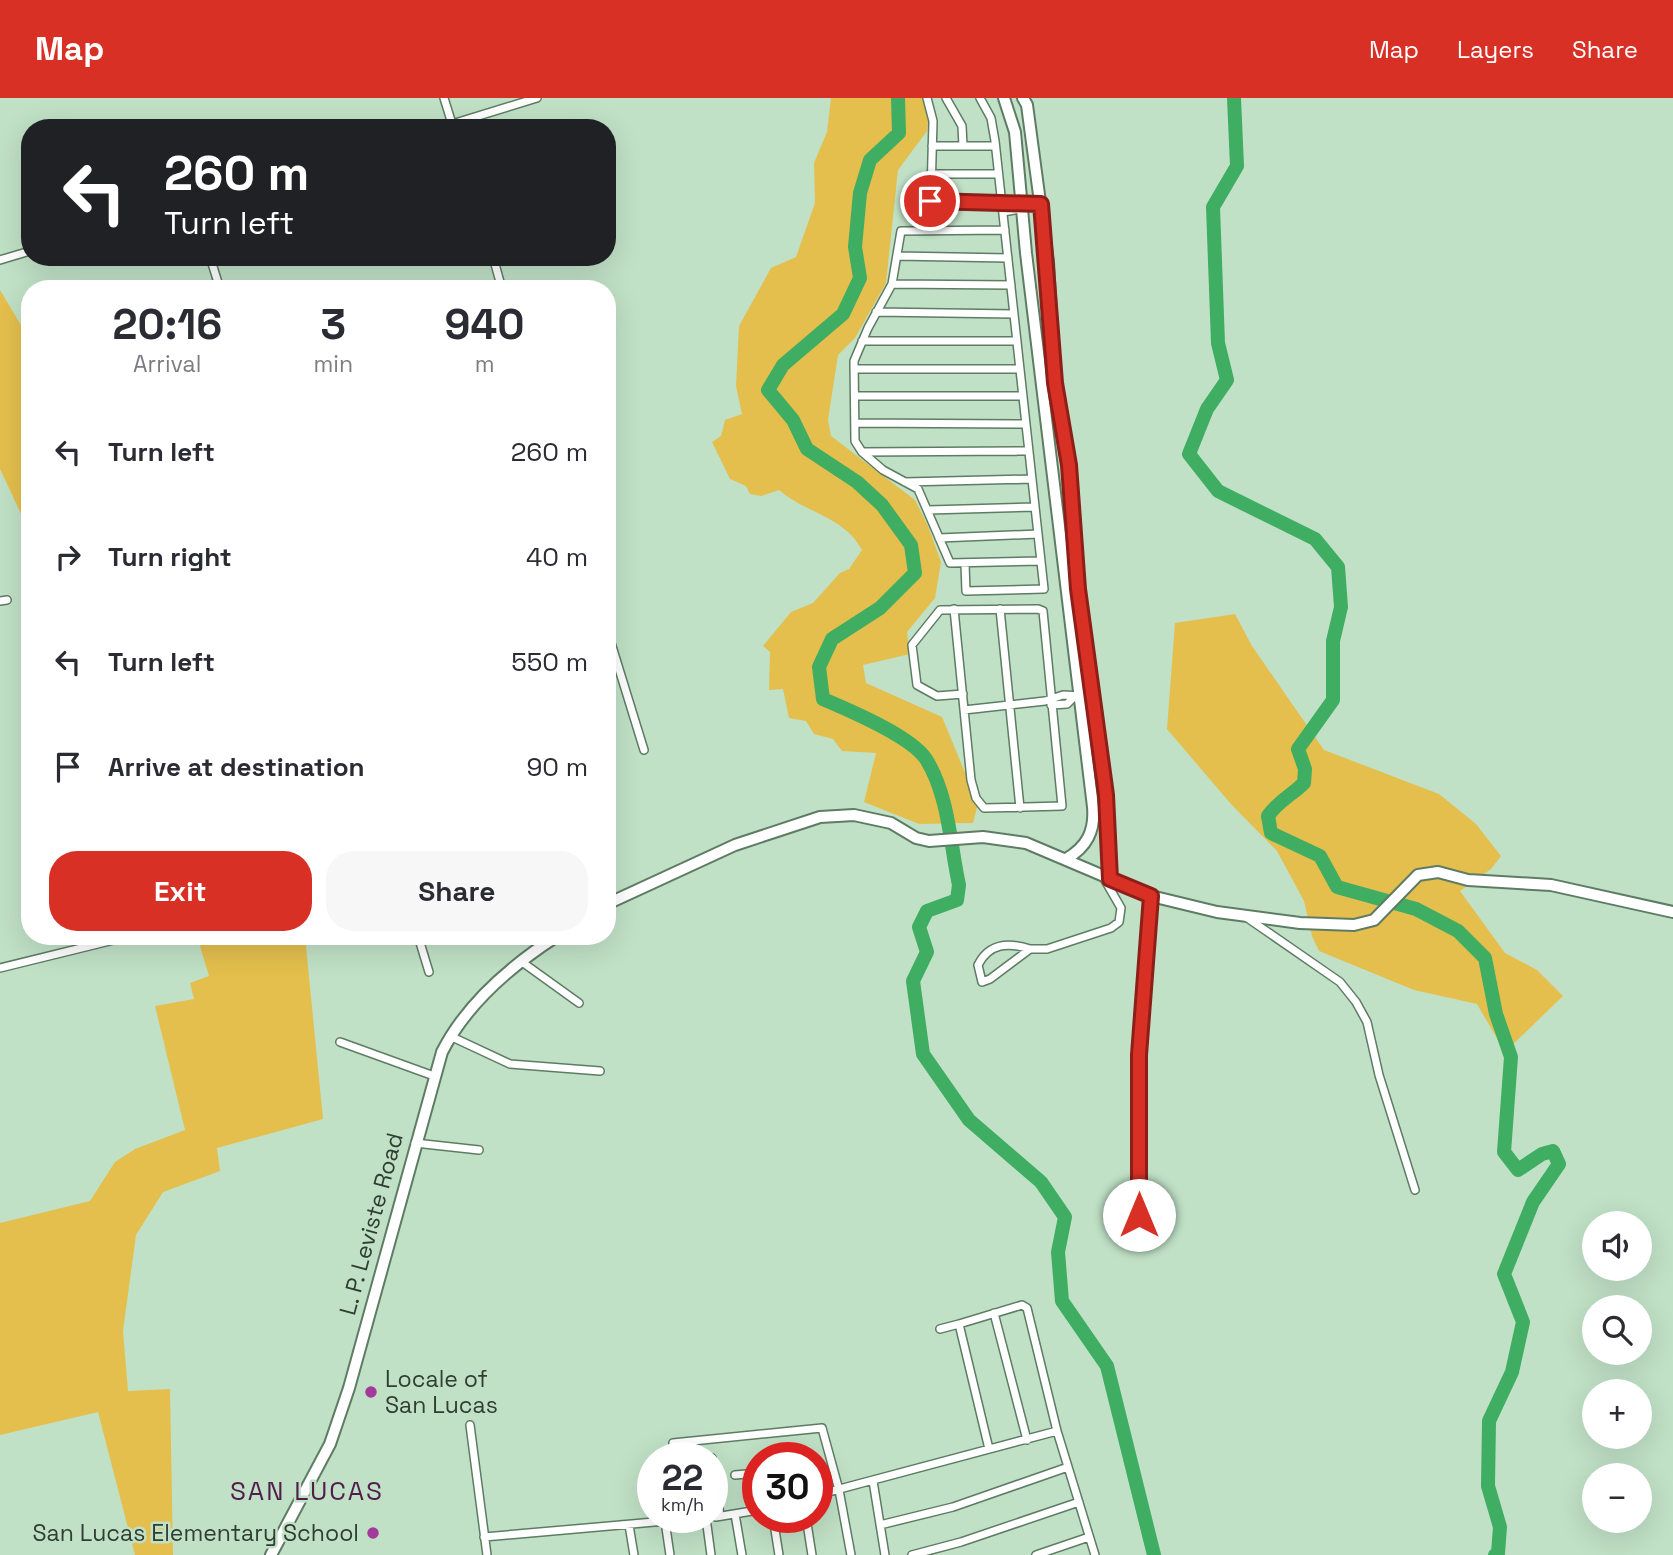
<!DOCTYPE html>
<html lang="en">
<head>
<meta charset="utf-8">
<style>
	:root { --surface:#fff; --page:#f7f7f7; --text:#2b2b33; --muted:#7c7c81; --accent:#d93025 }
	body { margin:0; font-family:"Space Grotesk",sans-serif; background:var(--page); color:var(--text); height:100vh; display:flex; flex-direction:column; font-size:26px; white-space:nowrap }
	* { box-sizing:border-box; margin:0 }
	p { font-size:23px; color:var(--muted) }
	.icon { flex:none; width:38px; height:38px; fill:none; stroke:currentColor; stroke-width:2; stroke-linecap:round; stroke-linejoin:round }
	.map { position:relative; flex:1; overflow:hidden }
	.panel { position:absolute; left:21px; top:182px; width:595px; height:665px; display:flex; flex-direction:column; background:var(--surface); border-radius:28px; box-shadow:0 7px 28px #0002 }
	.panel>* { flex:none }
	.top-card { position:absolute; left:21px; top:21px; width:595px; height:147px; border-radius:28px; box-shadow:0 7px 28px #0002; background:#202124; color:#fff; overflow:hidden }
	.tools { position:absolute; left:1582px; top:1113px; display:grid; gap:14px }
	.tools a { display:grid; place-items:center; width:70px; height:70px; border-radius:50%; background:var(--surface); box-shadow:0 7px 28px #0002; font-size:35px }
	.speed { position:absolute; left:637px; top:1344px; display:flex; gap:14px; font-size:35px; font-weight:700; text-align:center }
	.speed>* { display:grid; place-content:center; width:91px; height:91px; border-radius:50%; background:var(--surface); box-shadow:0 7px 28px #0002; line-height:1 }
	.speed small { font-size:18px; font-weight:400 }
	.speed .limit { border:10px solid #d22; background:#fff; color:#111 }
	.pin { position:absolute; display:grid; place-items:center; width:60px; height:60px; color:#fff; margin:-30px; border:4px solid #fff; border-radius:50%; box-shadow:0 2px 7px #0007 }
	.me { position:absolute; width:77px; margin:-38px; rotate:0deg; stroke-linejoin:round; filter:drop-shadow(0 0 5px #0008) }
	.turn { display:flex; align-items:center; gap:24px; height:147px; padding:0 28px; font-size:32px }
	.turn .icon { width:91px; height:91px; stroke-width:2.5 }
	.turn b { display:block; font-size:49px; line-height:60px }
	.eta { display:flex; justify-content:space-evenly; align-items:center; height:119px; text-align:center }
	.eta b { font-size:42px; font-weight:700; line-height:49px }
	.button { display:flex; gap:14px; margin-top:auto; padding:14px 28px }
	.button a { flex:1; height:80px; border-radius:28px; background:var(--accent); color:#fff; font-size:28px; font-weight:700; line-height:80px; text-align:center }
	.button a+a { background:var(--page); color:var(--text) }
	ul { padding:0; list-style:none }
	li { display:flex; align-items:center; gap:21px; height:105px; padding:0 28px }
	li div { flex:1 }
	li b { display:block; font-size:26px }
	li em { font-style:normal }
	header { display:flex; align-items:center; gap:42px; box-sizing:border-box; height:98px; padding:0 35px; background:var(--accent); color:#fff }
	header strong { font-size:33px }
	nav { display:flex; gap:38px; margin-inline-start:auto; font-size:24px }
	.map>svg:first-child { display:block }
	.green { fill:#e4bf4d }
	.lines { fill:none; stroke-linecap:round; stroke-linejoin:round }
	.river { stroke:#3fad62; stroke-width:14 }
	.street-casing { stroke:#5e7c64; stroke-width:10 }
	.secondary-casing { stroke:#5e7c64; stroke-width:14 }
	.street { stroke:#fff; stroke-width:7 }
	.secondary { stroke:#fff; stroke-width:10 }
	.route-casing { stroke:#8d1f18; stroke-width:18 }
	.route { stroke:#d93025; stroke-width:12 }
	.poi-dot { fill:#a2399b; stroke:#c0e1c6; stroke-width:2.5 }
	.labels { text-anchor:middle; stroke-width:5; stroke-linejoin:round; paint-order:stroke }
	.street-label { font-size:23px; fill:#303d32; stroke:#c0e1c6 }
	.poi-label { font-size:23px; fill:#303d32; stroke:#c0e1c6; text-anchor:start }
	.quarter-label { font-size:26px; letter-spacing:2px; fill:#501d4c; stroke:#c0e1c6 }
</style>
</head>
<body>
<header>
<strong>Map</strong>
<nav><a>Map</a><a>Layers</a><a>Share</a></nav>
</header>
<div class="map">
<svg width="1673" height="1457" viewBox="0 0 1673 1457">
	<rect width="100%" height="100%" fill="#c0e1c6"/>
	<path class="green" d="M831 0H923L928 23 927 33 898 72 886 185 855 240 838 257 828 322 831 338 915 402 928 428 941 464 935 500 907 534 910 556 863 567 866 585 942 619 978 706 973 725 919 726 864 704 876 655 842 653 833 641 814 636 806 623 789 620 783 591 769 592 770 554 763 548 791 514 813 505 840 475 849 471 862 452C844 418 805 415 779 392L761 398 750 396 746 388 730 381 712 344 721 338 725 322 742 316 736 288 739 228 771 170 796 159 815 105 814 65 827 34Z
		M0 192 30 242V435L0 371Z
		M1235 516 1252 548 1324 652 1439 696 1476 726 1501 758 1491 771 1460 793 1505 855 1537 872 1563 898 1505 954 1477 906 1414 892 1319 853 1312 838 1304 803 1277 753 1230 705 1167 631 1175 525Z
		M197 838H305L323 1021 217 1050 220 1073 163 1094 136 1137 123 1233 128 1293 170 1291 173 1457H135L98 1314 0 1337V1125L90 1103 115 1064 135 1051 185 1032 155 908 194 901 190 885 209 878Z"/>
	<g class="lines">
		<path class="river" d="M898 0 899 35 870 62 860 95 855 149 860 180 843 216 783 267 768 292 793 322 807 351 857 384 882 407 911 447 915 475 880 510 832 541 819 569 823 601C849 612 911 638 926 661 949 698 950 746 959 787L957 802 927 813 919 829 927 854 913 883 923 956 969 1022 1041 1084 1065 1119 1058 1154 1062 1203 1107 1268 1154 1457
			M1234 0 1237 68 1213 109 1218 245 1227 282 1207 311 1189 356 1218 393 1315 441 1338 469 1341 509 1333 543V602L1298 651 1305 671 1304 685C1292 697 1278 703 1268 718L1271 735 1320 758 1337 789 1416 811 1458 833 1485 860 1496 916 1511 959 1504 1054 1518 1072 1542 1056 1553 1053 1559 1066 1533 1104 1504 1176 1523 1224 1512 1274 1489 1323 1488 1388 1500 1429 1498 1455 1495 1457"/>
		<g class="street-casing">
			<path id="street" d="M444 0 453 29
				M927 0 933 23 930 131
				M946 0 962 28 963 48
				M439 30 537 0
				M932 48H995
				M930 76H998
				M930 103 1001 104
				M1002 107 1041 106
				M1003 114 1026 110
				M1005 132 901 133 892 186 868 230 854 263 855 343 862 354 883 372 918 391 950 465 1041 463
				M897 158 1008 160
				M210 159 220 191
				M493 159 502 191
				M0 162 30 153
				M892 186 1011 187
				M876 214 1014 216
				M862 243H1017
				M854 271H1020
				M855 298H1023
				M855 325 1026 326
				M862 354 1029 353
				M905 384 1032 381
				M928 412 1035 409
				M939 440 1038 436
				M965 466 966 493 1044 491 995 43 991 20 980 0
				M0 503 7 502
				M954 511 971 682 976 700 984 710 1062 708 1043 513 1038 511 940 512 912 547 917 587 937 598 963 596
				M1000 511 1020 710
				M607 532 644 652
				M1051 607 1067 606 1073 600
				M964 612 1045 603 1063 597 1083 598
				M1246 819 1340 884 1356 904 1367 924 1379 977 1415 1092
				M418 838 429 874
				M1030 851C1008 844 989 845 978 867L982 884 990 881 1030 851H1047L1111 830 1119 824 1121 810 1102 777
				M522 864 579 905
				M0 870 130 838
				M450 938 510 966 600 973
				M340 944 434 978
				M415 1045 479 1052
				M1139 1117V957L1151 798
				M994 1215 1027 1342
				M940 1231 959 1226
				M470 1327 487 1457
				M673 1345 822 1330 839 1392 851 1457
				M989 1351 959 1226 1022 1207 1027 1210 1057 1333
				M712 1360 720 1418
				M752 1376 757 1413
				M735 1377 758 1375
				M873 1383 885 1457
				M817 1397 1057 1333 1095 1457
				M735 1416 742 1457
				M716 1419 758 1412
				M773 1419 779 1457
				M806 1419 812 1457
				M706 1420 711 1457
				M665 1423 670 1457
				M629 1427 634 1457
				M880 1427 953 1409 1068 1369
				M484 1439 711 1419
				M912 1457 961 1444 1079 1404
				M1036 1457 1089 1439"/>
		</g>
		<g class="secondary-casing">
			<path id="secondary" d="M1004 0 1015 34 1026 155 1093 709C1095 733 1087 749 1066 761
				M1023 0 1027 7 1048 164 1055 285 1069 367 1078 491 1106 697 1110 781
				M607 806 735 747 820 719 854 717 891 725 916 740 929 743 983 739 1026 745 1151 798 1217 814 1300 825 1354 827 1374 822 1418 777 1438 774 1468 782 1551 787 1673 814
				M271 1457 330 1346 349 1290 442 954C467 905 512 867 557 838"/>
		</g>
		<use href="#street" class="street"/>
		<use href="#secondary" class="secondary"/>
	</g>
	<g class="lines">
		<g class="route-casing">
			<path id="route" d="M930 103 1041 106 1055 285 1069 367 1078 491 1106 697 1110 781 1151 798 1139 957V1117"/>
		</g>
		<use href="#route" class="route"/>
	</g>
	<g class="poi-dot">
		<circle cx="371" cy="1294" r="7"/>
		<circle cx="373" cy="1435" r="7"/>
	</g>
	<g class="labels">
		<g class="street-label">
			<text transform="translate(371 1126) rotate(-75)" y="8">L. P. Leviste Road</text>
		</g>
		<g class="poi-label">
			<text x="385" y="1289">Locale of<tspan x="385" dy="26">San Lucas</tspan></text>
			<text x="359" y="1443" text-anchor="end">San Lucas Elementary School</text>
		</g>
		<g class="quarter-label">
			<text x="307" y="1402">SAN LUCAS</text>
		</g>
	</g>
</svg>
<div class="tools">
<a><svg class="icon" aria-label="sound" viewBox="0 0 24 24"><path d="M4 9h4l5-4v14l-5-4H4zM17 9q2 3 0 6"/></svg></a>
<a><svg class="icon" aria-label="search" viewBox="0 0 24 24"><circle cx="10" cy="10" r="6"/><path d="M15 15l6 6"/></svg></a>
<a>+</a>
<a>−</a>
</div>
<div class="speed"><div>22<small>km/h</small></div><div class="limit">30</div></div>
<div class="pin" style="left:930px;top:103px;background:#d93025"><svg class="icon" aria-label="arrive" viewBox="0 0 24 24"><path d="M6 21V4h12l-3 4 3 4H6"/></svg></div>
<svg class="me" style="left:1139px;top:1117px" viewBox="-20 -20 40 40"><circle r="19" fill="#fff"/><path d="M0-13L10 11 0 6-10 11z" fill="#d93025"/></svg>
<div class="top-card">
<div class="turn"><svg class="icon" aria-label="left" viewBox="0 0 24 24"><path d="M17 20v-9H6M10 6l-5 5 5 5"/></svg><div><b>260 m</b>Turn left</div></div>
</div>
<section class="panel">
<div class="eta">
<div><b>20:16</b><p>Arrival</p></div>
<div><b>3</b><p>min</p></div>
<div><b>940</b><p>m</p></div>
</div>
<ul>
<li><svg class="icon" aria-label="left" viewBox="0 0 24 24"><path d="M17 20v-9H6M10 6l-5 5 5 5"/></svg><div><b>Turn left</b></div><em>260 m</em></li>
<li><svg class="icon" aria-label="right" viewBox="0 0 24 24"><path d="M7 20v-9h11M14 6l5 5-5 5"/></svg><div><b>Turn right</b></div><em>40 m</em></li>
<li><svg class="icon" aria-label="left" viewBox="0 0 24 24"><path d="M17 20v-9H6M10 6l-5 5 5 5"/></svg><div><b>Turn left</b></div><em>550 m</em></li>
<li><svg class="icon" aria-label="arrive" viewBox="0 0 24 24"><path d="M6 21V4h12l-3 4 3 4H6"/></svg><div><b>Arrive at destination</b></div><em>90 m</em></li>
</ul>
<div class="button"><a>Exit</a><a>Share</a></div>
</section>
</div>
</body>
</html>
